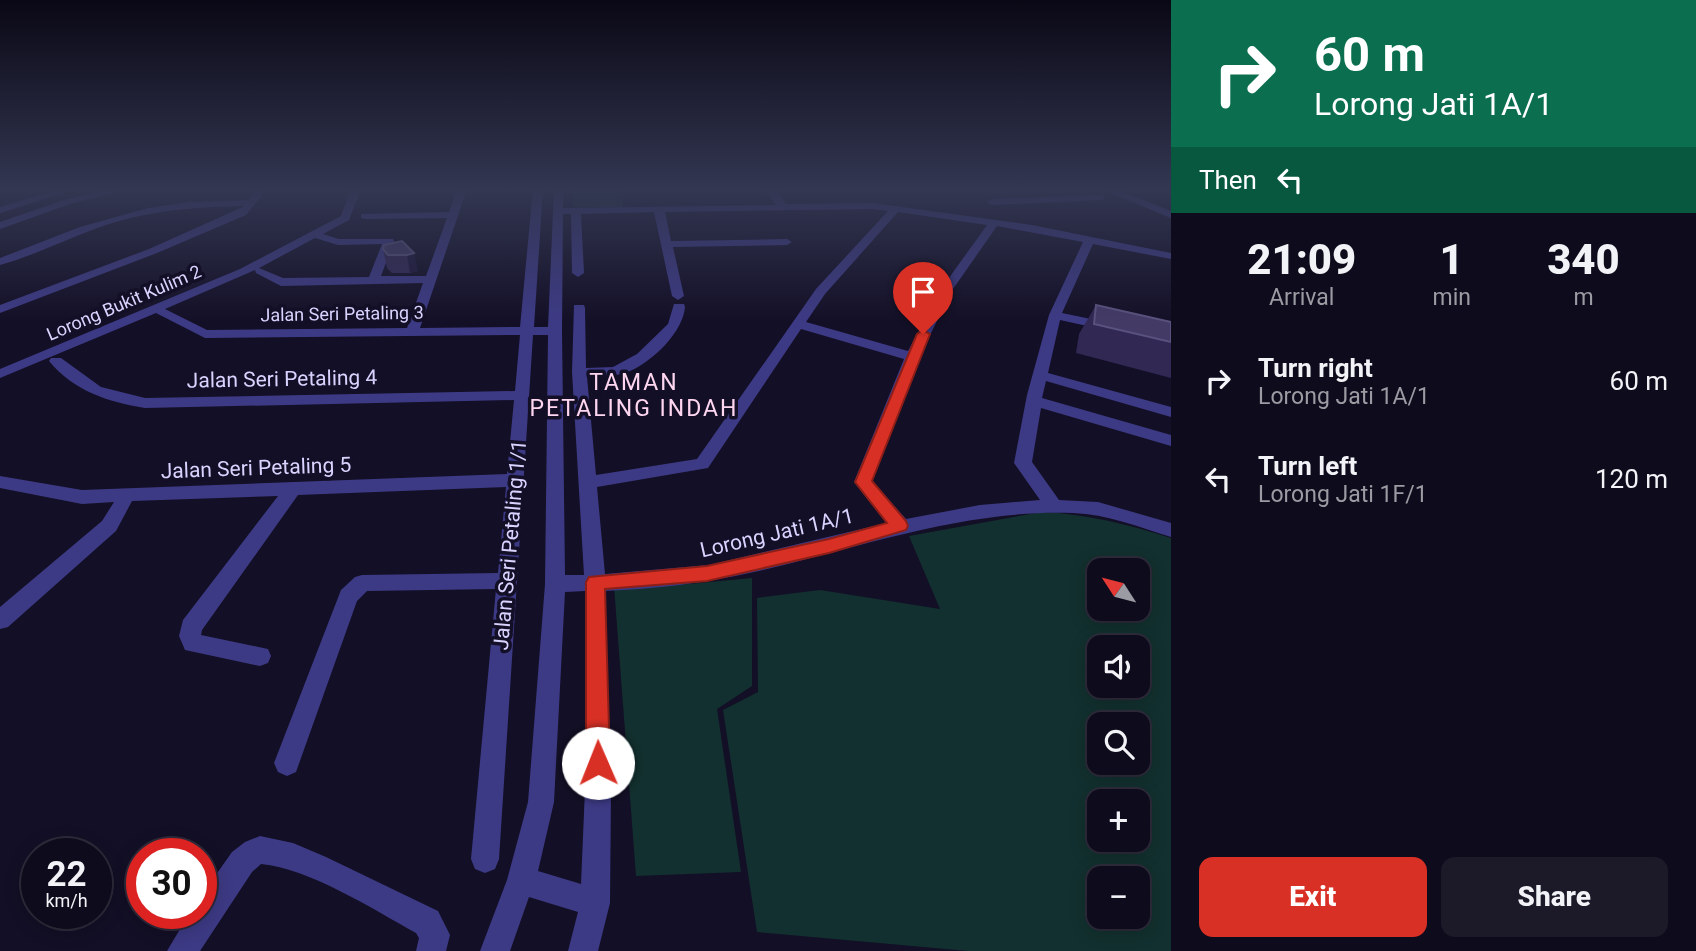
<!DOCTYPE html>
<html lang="en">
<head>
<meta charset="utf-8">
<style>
	:root { --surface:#0e0b1c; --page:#1c1929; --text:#f1f3f6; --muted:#9b9ba3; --line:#2e2b3b; --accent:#d93025 }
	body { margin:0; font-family:Roboto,sans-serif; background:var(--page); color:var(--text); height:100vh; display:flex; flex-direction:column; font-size:26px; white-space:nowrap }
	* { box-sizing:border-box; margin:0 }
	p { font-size:23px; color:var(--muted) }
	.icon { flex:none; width:38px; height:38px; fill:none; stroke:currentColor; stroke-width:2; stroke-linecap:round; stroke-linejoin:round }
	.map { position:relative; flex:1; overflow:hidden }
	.panel { display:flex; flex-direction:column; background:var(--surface); width:525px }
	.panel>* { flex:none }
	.top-card { background:#0b6e4f; color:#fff; overflow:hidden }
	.needle { width:46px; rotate:306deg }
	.fabs { position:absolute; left:1087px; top:558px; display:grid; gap:14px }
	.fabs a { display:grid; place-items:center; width:63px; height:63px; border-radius:14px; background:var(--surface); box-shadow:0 4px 18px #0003,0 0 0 2px var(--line); font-size:35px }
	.speed { position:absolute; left:21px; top:838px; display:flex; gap:14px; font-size:35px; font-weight:700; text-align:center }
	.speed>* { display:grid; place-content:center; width:91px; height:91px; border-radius:50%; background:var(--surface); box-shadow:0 4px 18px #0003,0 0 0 2px var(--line); line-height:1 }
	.speed small { font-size:18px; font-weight:400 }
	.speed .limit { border:10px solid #d22; background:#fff; color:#111 }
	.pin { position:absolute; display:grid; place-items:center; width:60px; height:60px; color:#fff; margin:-72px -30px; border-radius:50% 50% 50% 0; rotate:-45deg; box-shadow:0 0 7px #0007 }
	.pin .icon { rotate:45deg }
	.me { position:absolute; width:77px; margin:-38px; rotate:359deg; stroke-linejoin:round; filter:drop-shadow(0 0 5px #0008) }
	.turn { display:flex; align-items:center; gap:24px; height:147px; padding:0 28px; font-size:32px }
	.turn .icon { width:91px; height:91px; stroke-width:2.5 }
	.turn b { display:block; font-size:49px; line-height:60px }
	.then { display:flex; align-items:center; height:66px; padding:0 28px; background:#0003; gap:14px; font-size:26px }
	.eta { display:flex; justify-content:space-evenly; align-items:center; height:119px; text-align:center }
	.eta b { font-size:42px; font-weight:800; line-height:49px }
	.action { display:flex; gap:14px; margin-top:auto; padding:14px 28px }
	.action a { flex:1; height:80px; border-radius:14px; background:var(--accent); color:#fff; font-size:28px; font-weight:800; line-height:80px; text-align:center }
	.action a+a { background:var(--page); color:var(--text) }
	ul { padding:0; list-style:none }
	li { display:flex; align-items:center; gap:21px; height:98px; padding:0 28px }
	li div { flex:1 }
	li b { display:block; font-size:26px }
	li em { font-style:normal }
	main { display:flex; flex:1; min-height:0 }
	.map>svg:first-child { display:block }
	.green { fill:#12302f; fill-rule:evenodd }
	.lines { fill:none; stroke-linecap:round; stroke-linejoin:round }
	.minor { fill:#3d3a85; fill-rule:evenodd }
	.wall { fill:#312854 }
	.shaded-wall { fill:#1d163a }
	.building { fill:#433a66; stroke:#5a527e; stroke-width:2 }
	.route { fill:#d93025; stroke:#8d1f18; stroke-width:2 }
	.labels { text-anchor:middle; stroke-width:7; stroke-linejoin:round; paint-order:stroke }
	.far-street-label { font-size:18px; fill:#d9d4ff; stroke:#130f26 }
	.street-label { font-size:21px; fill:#d9d4ff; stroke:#130f26 }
	.neighbourhood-label { font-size:23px; letter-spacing:2px; fill:#ffd6f0; stroke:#130f26 }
</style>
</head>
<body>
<main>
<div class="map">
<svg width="1171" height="951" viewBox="0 0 1171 951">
	<rect width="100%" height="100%" fill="#130f26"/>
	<path class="green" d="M574 189H621L623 207H573Z
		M1041 512C1087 514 1127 524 1171 538V951H968L757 932 723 710 758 692 757 598 820 590 940 609 909 536ZM1099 570H1138V609H1099ZM1099 648H1138V686H1099ZM1099 724H1138V763H1099ZM1099 802H1138V840H1099ZM1099 878H1138V917H1099Z
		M752 578V686L717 709 741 872 636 876 614 586 689 584Z"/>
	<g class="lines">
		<path class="minor" d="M60 189H76L0 213V207Z
			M110 189H128L70 204 0 229V222L64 200Z
			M257 189H267L246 215 157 253 0 313V305L149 249 245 206C197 207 152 210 106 225 70 237 36 255 0 265V258L80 227 148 208 190 202 249 200Z
			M351 189H361L349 220 323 234 339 239H393L394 241 381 276H426L447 218 365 219 361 218V214L449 212 457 189H467L420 328 520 327 533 189H543L534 327H548L554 189H564L563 208 776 205 766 189H776L786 204 873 203 1032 225 1171 253V259L1093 244 1062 313 1115 324 1117 327 1110 331 1060 320 1048 373 1171 407V417L1046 381 1042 398 1171 435V446L1041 408 1032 462 1059 500 1098 502 1171 523V537C1139 527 1107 514 1073 513 964 509 859 548 754 572 704 583 656 589 605 591L611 789 610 903 598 951H568L578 912 529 897 510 951H480L507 880 528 802 545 584 548 335H533L499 859 495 869 485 873 475 869 471 859 496 589 367 591 357 601 296 772 287 776 278 772 274 763 341 590 355 577 362 575 498 573 506 487 298 495 202 630 201 635 268 649 271 656 268 663 260 666 185 650 179 636 183 620 278 496 132 501 116 531 8 627 0 629V607L102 521 114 502 82 504 0 488V476L82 490 507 474 514 400 145 408C108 402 74 391 49 361L51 358H61L101 387 145 398 515 391 520 335 205 338 156 313 0 378V369L240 269 341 216ZM873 209 888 211 816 289 697 459 596 475 587 377C601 377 616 377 630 371 653 361 683 332 685 307L684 304H674L668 324 637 354 613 367 586 368 585 308 584 305H574L572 372 584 575H565L562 331 563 214H571L572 273 578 277 584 273 581 214 654 212 672 296 678 300 684 296 673 247 787 245 792 242 787 239 671 241 665 212ZM898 212 987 225 941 289 908 351 806 322 825 294ZM997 226 1083 242 1049 315 1027 395 1014 463 1040 500 980 505 906 519 872 481 919 357 953 289ZM315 238 338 245 382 244 369 277 283 278 259 268ZM255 270 256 273 281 286 423 283 407 328 207 330 165 309ZM801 329 904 359 854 482 887 523 709 565 605 574 597 487 708 468ZM585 591V789L581 884 538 871 554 802 565 592Z
			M1101 189H1115L1171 211V218Z
			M1104 195V199L1101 200 992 205 987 202 992 199Z
			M260 836 293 843 326 857 438 911 450 935 446 951H416L419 938 416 933C374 910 309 868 261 864L252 872 200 951H167L189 914H201V896L232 852 245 842Z"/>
	</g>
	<path class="wall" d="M402 241 418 271 410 273H392L387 268 383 249Z
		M1096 305 1171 322V378L1076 353 1079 334Z"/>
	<path class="shaded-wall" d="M414 253 418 271 410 273 407 255Z"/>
	<path class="building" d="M402 241 414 253 407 255H388L383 249 384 245Z
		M1096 305 1171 322V342L1094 324Z"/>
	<linearGradient id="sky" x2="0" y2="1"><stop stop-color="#0a0815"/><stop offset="0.59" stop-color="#333752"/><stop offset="1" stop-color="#333752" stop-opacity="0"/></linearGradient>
	<rect width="1171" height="322" fill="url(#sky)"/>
	<path class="route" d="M923 330 930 334 872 481 906 521 908 526 906 530 829 553 707 581 605 589 610 763 606 771 598 775 590 771 586 763V582L589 577 707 566 829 539 887 523 855 482 917 334Z"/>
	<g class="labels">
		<g class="far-street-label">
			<text transform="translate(124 303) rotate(-23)" y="6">Lorong Bukit Kulim 2</text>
			<text transform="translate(342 314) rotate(-1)" y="6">Jalan Seri Petaling 3</text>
		</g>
		<g class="street-label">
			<text transform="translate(282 379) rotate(-1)" y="7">Jalan Seri Petaling 4</text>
			<text transform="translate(256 468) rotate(-2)" y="7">Jalan Seri Petaling 5</text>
			<text transform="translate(777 533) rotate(-13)" y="7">Lorong Jati 1A/1</text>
			<text transform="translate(510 545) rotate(-85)" y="7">Jalan Seri Petaling 1/1</text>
		</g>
		<g class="neighbourhood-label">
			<text x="634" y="390">TAMAN<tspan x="634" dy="26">PETALING INDAH</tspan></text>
		</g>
	</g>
</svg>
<div class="fabs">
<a><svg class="needle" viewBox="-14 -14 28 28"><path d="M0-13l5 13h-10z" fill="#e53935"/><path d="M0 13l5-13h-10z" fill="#9b9ba3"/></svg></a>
<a><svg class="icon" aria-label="sound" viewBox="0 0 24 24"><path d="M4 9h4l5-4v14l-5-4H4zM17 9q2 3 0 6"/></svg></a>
<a><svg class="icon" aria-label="search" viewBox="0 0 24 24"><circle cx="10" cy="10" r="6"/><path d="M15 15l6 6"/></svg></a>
<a>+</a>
<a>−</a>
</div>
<div class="speed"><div>22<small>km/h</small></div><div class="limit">30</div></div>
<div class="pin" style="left:923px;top:334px;background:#d93025"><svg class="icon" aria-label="arrive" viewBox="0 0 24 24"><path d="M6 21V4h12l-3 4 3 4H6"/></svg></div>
<svg class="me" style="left:598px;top:763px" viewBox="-20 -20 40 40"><circle r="19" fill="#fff"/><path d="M0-13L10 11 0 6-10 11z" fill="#d93025"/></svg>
</div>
<section class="panel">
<div class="top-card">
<div class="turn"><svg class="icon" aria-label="right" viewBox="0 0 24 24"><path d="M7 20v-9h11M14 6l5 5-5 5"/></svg><div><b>60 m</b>Lorong Jati 1A/1</div></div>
<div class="then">Then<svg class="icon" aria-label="left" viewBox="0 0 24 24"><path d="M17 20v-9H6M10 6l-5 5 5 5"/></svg></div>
</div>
<div class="eta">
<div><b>21:09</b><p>Arrival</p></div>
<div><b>1</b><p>min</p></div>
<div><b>340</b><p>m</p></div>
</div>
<ul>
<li><svg class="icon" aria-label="right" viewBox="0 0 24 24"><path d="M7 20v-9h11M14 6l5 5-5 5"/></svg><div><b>Turn right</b><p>Lorong Jati 1A/1</p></div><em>60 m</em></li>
<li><svg class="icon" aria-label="left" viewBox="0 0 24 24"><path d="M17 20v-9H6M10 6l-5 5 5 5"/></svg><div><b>Turn left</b><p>Lorong Jati 1F/1</p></div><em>120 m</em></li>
</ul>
<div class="action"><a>Exit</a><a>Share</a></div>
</section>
</main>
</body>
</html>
